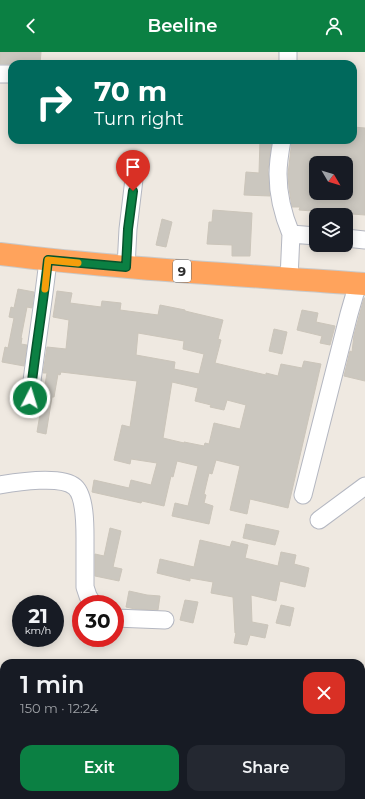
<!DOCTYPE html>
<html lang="en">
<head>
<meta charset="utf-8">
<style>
	:root { --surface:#171b24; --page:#242831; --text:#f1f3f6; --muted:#9ea1a6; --accent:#0b8043 }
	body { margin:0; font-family:Montserrat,sans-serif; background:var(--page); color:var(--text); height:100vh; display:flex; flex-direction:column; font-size:15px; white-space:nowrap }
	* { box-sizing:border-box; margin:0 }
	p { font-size:13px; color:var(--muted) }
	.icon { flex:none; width:22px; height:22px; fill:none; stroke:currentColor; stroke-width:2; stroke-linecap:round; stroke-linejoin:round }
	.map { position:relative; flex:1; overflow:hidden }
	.drawer { position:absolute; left:0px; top:607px; width:365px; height:140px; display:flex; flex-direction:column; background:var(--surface); border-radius:12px 12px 0 0; box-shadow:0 2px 10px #0003 }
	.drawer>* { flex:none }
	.banner { position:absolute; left:8px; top:8px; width:349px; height:84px; border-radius:12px; box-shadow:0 2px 10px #0003; background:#00695c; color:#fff; overflow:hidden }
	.needle { width:26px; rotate:128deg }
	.buttons { position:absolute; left:309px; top:104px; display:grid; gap:8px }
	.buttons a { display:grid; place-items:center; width:44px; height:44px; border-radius:8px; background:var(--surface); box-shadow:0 2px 10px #0003; font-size:20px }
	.speed { position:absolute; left:12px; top:543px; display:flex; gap:8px; font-size:20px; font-weight:700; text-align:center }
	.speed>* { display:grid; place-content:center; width:52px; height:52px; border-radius:50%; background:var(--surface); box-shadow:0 2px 10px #0003; line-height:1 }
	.speed small { font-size:10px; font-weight:400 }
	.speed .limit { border:6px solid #d22; background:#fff; color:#111 }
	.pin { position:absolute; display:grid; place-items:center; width:34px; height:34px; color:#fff; margin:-41px -17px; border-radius:50% 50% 50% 0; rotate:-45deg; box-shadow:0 0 4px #0007 }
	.pin .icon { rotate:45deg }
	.me { position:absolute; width:44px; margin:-22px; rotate:5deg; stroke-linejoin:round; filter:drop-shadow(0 0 3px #0008) }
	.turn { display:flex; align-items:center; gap:14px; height:84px; padding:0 20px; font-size:18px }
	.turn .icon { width:52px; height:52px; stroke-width:2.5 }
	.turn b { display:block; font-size:28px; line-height:34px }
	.round { display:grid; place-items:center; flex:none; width:42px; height:42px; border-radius:12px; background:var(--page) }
	.overview { display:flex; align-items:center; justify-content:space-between; height:68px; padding:0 20px }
	h1 { font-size:24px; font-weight:600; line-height:30px }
	.primary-button { display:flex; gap:8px; margin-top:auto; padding:8px 20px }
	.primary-button a { flex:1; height:46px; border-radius:12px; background:var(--accent); color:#fff; font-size:16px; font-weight:600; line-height:46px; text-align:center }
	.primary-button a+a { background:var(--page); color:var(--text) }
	header { display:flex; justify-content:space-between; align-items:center; height:52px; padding:0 20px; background:var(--accent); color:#fff; font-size:18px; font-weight:600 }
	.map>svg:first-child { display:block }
	.water { fill:#75cff0 }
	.building { fill:#cbc7bf; stroke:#cbc5ba; fill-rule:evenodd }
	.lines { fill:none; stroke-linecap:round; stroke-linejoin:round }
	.minor-casing { stroke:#b4b7c1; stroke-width:19 }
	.highway-casing { stroke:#c9c9c9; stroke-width:24 }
	.minor { stroke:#fff; stroke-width:17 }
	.highway { stroke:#ffa35c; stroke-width:22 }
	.route-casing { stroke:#07532c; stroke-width:10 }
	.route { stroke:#0b8043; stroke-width:7 }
	.slow { stroke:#f59e0b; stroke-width:7 }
	.labels { text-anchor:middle; stroke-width:3.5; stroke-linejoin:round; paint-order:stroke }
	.shield { fill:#fff; stroke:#6d6d6d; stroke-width:1 }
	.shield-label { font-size:13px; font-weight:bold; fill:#2e2e2e }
</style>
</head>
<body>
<header><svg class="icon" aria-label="back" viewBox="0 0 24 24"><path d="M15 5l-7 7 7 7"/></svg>Beeline<svg class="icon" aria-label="person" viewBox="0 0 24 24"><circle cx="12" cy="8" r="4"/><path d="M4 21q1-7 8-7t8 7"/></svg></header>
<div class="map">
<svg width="365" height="747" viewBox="0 0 365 747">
	<rect width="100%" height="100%" fill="#efe9e1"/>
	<path class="water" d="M4 686V743H44L45 746 78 743H180L182 747H0V687Z"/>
	<path class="building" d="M0 0H41L40 12H0Z
		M353 75 365 76V163L299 158 300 155H292L289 136 288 122 292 88H353ZM316 111H346V141H316Z
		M260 88H272L268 118 270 144 244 143 246 120 259 121Z
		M213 158 252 161 250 204H232V193L207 192 209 170H212Z
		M162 167 172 170 166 195 156 193Z
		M18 237 34 240 32 256 27 255 21 286H22L21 292 27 293 24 314 2 310 5 295 8 296 14 266 9 265 11 255 14 256Z
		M57 239 72 241 70 251 101 255 102 249 121 251 120 258 158 263 160 253 185 258V259L223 268 218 287 221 288 215 311 266 323V321L278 324 281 312 302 316 304 309 321 312 288 456 250 447 247 462 230 458 240 414 216 408 212 422 209 421 204 442 206 443 204 451 213 454 209 472 172 464 175 451 188 454 198 414 177 409 173 425 171 424 164 454 142 449 141 451 92 440 94 428 129 436 131 428 151 433 157 411 131 407 130 412 114 408 122 373 130 375 137 329 61 320 60 323 58 322 54 345H52L46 382 37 380 47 321H43L47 295 66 297 69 268 53 265ZM138 281 184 289 183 297 204 302 199 322 174 317 175 310 136 303ZM172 330 198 336 195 349 211 353 210 355 224 358 227 348 246 353 240 377 214 371 209 392 205 391 204 394 184 390V391L163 386Z
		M364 246H365V329L344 324 350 299 352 300 354 283Z
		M302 258 318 261 316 270 335 274 330 293 320 291 322 284 297 278Z
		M274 277 287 280 282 302 269 299Z
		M246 472 279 479 275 493 243 486Z
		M110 476 121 479 113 515 122 517 119 529 95 524V502L104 504Z
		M200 488 230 495 232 489 248 493 245 506 278 514 281 500 296 503 294 512 309 516 305 535 280 529 276 549 251 543 252 570 268 573 265 586 250 583 247 593 234 591 236 581H235L233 545 211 541 213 530 190 526V529L157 521 160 507 194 515Z
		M129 539 147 543 160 544 158 558 135 557 126 555Z
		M185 548 198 550 193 571 180 568Z
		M281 553 294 556 290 574 276 571Z"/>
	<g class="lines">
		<g class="minor-casing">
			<path id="minor" d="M288 12V0
				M0 22H12
				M282 88C280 99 278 111 278 122 278 143 283 163 291 182L316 184
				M346 186 365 188
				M126 215 128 177 134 127
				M289 227 291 182
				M30 346C35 300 43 254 48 208
				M0 433C17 430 62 423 75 435 86 445 85 478 85 492 85 506 85 521 85 535L88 544 93 552
				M303 443 349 262 358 231
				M319 468 365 434
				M115 566 165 568
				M0 654H4"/>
		</g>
		<g class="highway-casing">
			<path id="highway" d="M0 202C121 217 243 223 365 232"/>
		</g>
		<use href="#minor" class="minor"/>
		<use href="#highway" class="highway"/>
	</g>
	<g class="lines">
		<g class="route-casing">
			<path id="route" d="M30 346C35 300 43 254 48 208L126 215 128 177 133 139"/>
		</g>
		<use href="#route" class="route"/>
		<path class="slow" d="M45 237 48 208 78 211"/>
	</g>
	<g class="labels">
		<rect class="shield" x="173" y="208" width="18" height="22" rx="3"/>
		<g class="shield-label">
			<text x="182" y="224">9</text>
		</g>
	</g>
</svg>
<div class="buttons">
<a><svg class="needle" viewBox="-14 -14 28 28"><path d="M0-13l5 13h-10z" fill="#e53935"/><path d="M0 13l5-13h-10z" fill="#9ea1a6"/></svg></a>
<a><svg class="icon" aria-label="layers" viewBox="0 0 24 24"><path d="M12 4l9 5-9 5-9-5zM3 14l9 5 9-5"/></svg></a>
</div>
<div class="speed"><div>21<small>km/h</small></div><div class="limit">30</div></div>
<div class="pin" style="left:133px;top:139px;background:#d93025"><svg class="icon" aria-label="arrive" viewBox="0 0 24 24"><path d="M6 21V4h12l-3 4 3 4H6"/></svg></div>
<svg class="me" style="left:30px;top:346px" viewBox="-20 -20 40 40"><circle r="17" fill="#0b8043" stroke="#fff" stroke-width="3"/><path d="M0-11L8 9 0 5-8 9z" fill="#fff"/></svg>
<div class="banner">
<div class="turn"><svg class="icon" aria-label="right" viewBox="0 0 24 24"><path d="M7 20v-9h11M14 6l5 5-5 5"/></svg><div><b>70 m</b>Turn right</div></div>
</div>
<section class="drawer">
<div class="overview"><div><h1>1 min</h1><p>150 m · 12:24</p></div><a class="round" style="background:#d93025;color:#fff"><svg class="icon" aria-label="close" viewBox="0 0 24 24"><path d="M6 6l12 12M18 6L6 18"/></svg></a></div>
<div class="primary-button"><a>Exit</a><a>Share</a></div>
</section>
</div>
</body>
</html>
